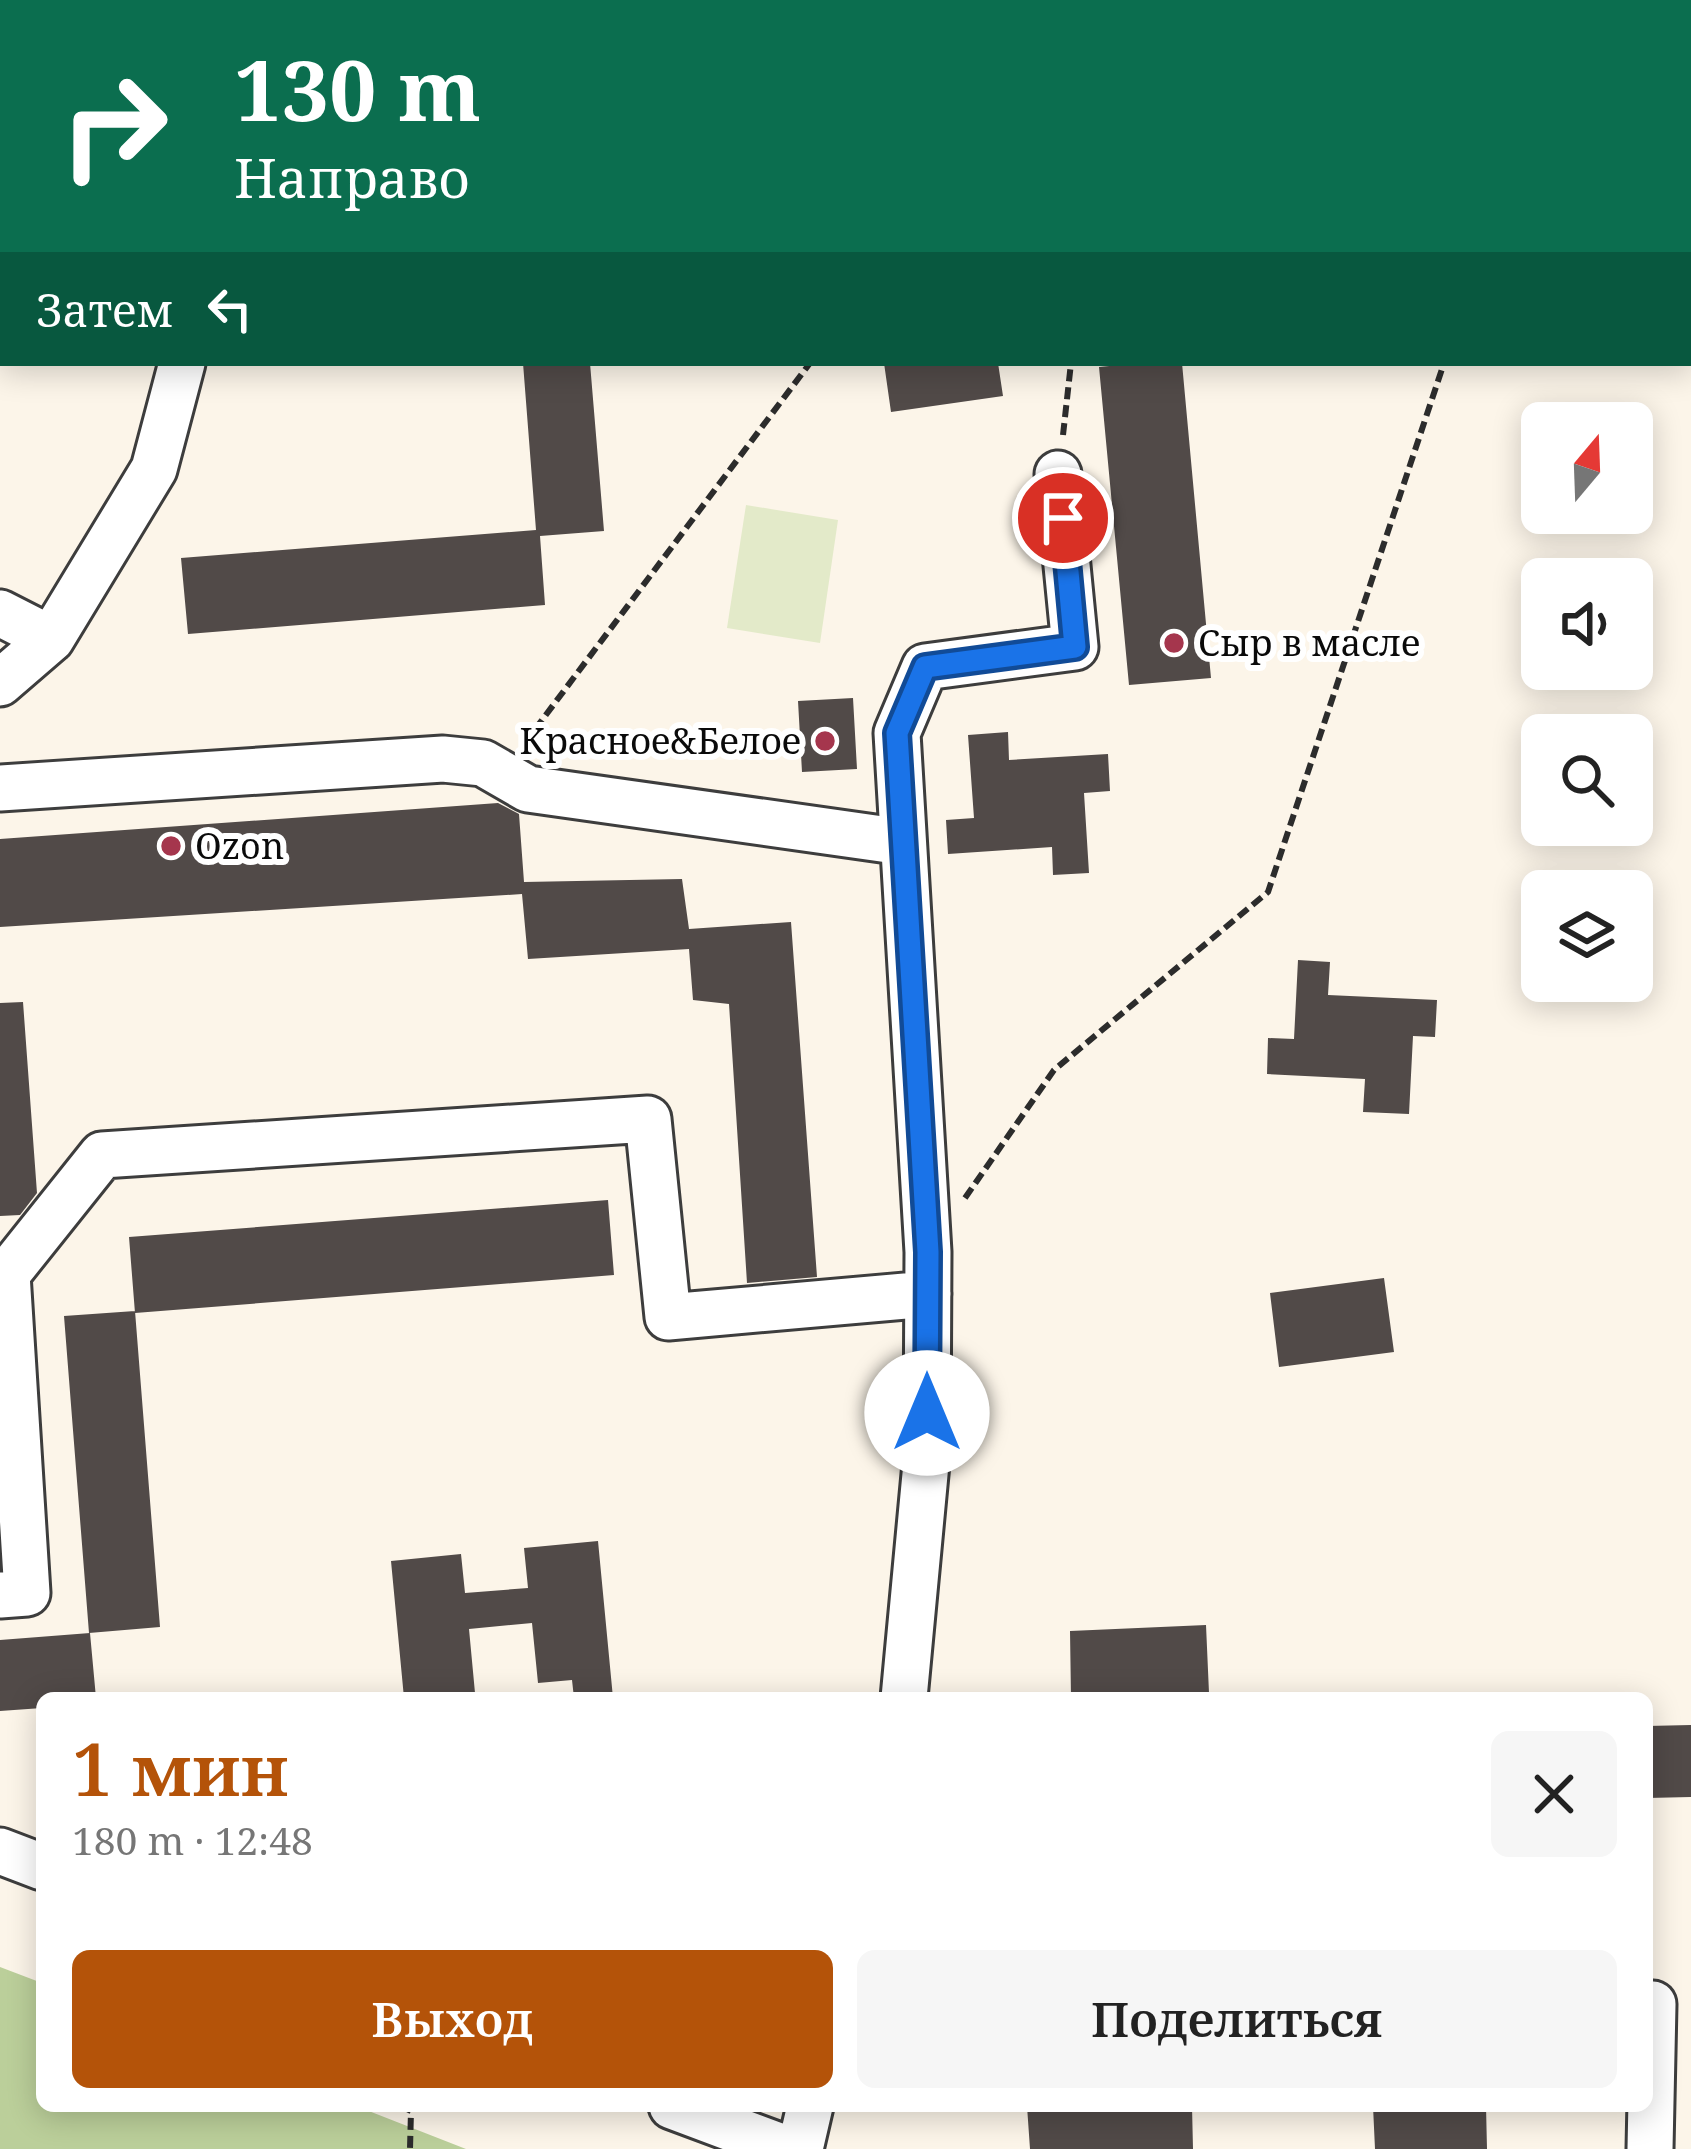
<!DOCTYPE html>
<html lang="ru">
<head>
<meta charset="utf-8">
<style>
	:root { --surface:#fff; --page:#f6f6f6; --text:#222; --muted:#767676; --accent:#b45309 }
	body { margin:0; font-family:"Noto Serif",serif; background:var(--page); color:var(--text); height:100vh; display:flex; flex-direction:column; font-size:45px; white-space:nowrap }
	* { box-sizing:border-box; margin:0 }
	p { font-size:39px; color:var(--muted) }
	.icon { flex:none; width:66px; height:66px; fill:none; stroke:currentColor; stroke-width:2; stroke-linecap:round; stroke-linejoin:round }
	.map { position:relative; flex:1; overflow:hidden }
	.details { position:absolute; left:36px; top:1692px; width:1617px; height:420px; display:flex; flex-direction:column; background:var(--surface); border-radius:18px; box-shadow:0 6px 30px #0003 }
	.details>* { flex:none }
	.top-card { position:absolute; left:0px; top:0px; width:1692px; height:366px; box-shadow:0 6px 30px #0003; background:#0b6e4f; color:#fff; overflow:hidden }
	.needle { width:78px; rotate:19deg }
	.tools { position:absolute; left:1521px; top:402px; display:grid; gap:24px }
	.tools a { display:grid; place-items:center; width:132px; height:132px; border-radius:18px; background:var(--surface); box-shadow:0 6px 30px #0003; font-size:60px }
	.pin { position:absolute; display:grid; place-items:center; width:102px; height:102px; color:#fff; margin:-51px; border:6px solid #fff; border-radius:50%; box-shadow:0 3px 12px #0007 }
	.me { position:absolute; width:132px; margin:-66px; rotate:0deg; stroke-linejoin:round; filter:drop-shadow(0 0 9px #0008) }
	.turn { display:flex; align-items:center; gap:42px; height:252px; padding:0 36px; font-size:54px }
	.turn .icon { width:156px; height:156px; stroke-width:2.5 }
	.turn b { display:block; font-size:84px; line-height:102px }
	.then { display:flex; align-items:center; height:114px; padding:0 36px; background:#0003; gap:24px; font-size:45px }
	.round { display:grid; place-items:center; flex:none; width:126px; height:126px; border-radius:18px; background:var(--page) }
	.summary { display:flex; align-items:center; justify-content:space-between; height:204px; padding:0 36px }
	h1 { font-size:72px; font-weight:600; line-height:90px; color:var(--accent) }
	.button { display:flex; gap:24px; margin-top:auto; padding:24px 36px }
	.button a { flex:1; height:138px; border-radius:18px; background:var(--accent); color:#fff; font-size:48px; font-weight:600; line-height:138px; text-align:center }
	.button a+a { background:var(--page); color:var(--text) }
	.map>svg:first-child { display:block }
	.forest { fill:#bbcf9a }
	.pitch { fill:#e3eac9 }
	.building { fill:#514a48 }
	.lines { fill:none; stroke-linecap:round; stroke-linejoin:round }
	.minor-casing { stroke:#3d3d3d; stroke-width:51 }
	.path { stroke:#2c2c2c; stroke-width:6; stroke-dasharray:12 6; stroke-linecap:butt }
	.minor { stroke:#fff; stroke-width:45 }
	.route-casing { stroke:#114b97; stroke-width:30 }
	.route { stroke:#1a73e8; stroke-width:21 }
	.poi-dot { fill:#a5364d; stroke:#fff; stroke-width:4.5 }
	.labels { text-anchor:middle; stroke-width:12; stroke-linejoin:round; paint-order:stroke }
	.poi-label { font-size:36px; fill:#0a0a0a; stroke:#fff; text-anchor:start }
</style>
</head>
<body>
<div class="map">
<svg width="1691" height="2149" viewBox="0 0 1691 2149">
	<rect width="100%" height="100%" fill="#fcf5e9"/>
	<path class="forest" d="M0 1967 42 1983V2106H356L466 2149H0Z"/>
	<path class="pitch" d="M746 505 838 520 820 643 727 628Z"/>
	<path class="building" d="M523 363H590L604 531 540 536 545 605 188 634 181 558 536 530Z
		M884 363H998L1003 396 891 412Z
		M1140 363H1182L1211 678 1129 685 1099 367Z
		M853 698 857 769 802 772 798 701Z
		M1008 732 1009 760 1108 754 1110 791 1084 793 1089 873 1053 875 1052 847 948 854 946 820 974 818 968 735Z
		M498 803 519 814 524 882 682 879 689 929 791 922 817 1277 747 1283 729 1004 693 1000 689 949 528 959 522 894 0 927V839Z
		M1298 960 1330 962 1328 995 1437 1000 1435 1037 1413 1036 1409 1114 1363 1112 1365 1079 1267 1074 1268 1038 1294 1039Z
		M23 1002 37 1193 20 1215 0 1216V1003Z
		M608 1200 614 1275 135 1313 129 1237Z
		M1384 1278 1394 1352 1279 1367 1270 1293Z
		M135 1311 160 1627 89 1633 64 1316Z
		M598 1541 613 1698H574L572 1680 538 1683 532 1623 469 1629 475 1693 404 1698 391 1561 461 1554 465 1593 528 1588 524 1548Z
		M1206 1625 1209 1693 1071 1698 1070 1631Z
		M90 1633 96 1698H42V1708L0 1711V1640Z
		M1691 1725V1797L1647 1798V1726Z
		M1027 2106H1079L1080 2110 1192 2106 1193 2149H1030Z
		M1373 2106H1486L1487 2149H1375Z"/>
	<g class="lines">
		<g class="minor-casing">
			<path id="minor" d="M203 0V3
				M1189 0V3
				M1470 3 1473 0
				M0 613 51 639
				M0 683 51 639 154 469 182 363
				M0 788 443 759 483 763 528 789 903 842
				M0 1271 7 1274 27 1593 0 1595
				M7 1274 102 1155 648 1119 668 1317 928 1294
				M904 1698 927 1453 928 1252 897 733 925 667 1075 647 1058 474
				M0 1851 42 1867
				M672 2106 787 2149
				M800 2149 810 2106
				M1650 2149 1653 2004"/>
		</g>
		<path class="path" d="M1564 3 1565 0
			M1063 435 1071 363
			M524 744 810 363
			M965 1198 1054 1070 1268 892 1444 363
			M401 2106 411 2111 410 2149"/>
		<use href="#minor" class="minor"/>
	</g>
	<g class="lines">
		<g class="route-casing">
			<path id="route" d="M927 1413 928 1252 897 733 925 667 1075 647 1063 518"/>
		</g>
		<use href="#route" class="route"/>
	</g>
	<g class="poi-dot">
		<circle cx="1174" cy="643" r="12"/>
		<circle cx="825" cy="741" r="12"/>
		<circle cx="171" cy="846" r="12"/>
	</g>
	<g class="labels">
		<g class="poi-label">
			<text x="1198" y="656">Сыр в масле</text>
			<text x="801" y="754" text-anchor="end">Красное&amp;Белое</text>
			<text x="195" y="859">Ozon</text>
		</g>
	</g>
</svg>
<div class="tools">
<a><svg class="needle" viewBox="-14 -14 28 28"><path d="M0-13l5 13h-10z" fill="#e53935"/><path d="M0 13l5-13h-10z" fill="#767676"/></svg></a>
<a><svg class="icon" aria-label="sound" viewBox="0 0 24 24"><path d="M4 9h4l5-4v14l-5-4H4zM17 9q2 3 0 6"/></svg></a>
<a><svg class="icon" aria-label="search" viewBox="0 0 24 24"><circle cx="10" cy="10" r="6"/><path d="M15 15l6 6"/></svg></a>
<a><svg class="icon" aria-label="layers" viewBox="0 0 24 24"><path d="M12 4l9 5-9 5-9-5zM3 14l9 5 9-5"/></svg></a>
</div>
<div class="pin" style="left:1063px;top:518px;background:#d93025"><svg class="icon" aria-label="arrive" viewBox="0 0 24 24"><path d="M6 21V4h12l-3 4 3 4H6"/></svg></div>
<svg class="me" style="left:927px;top:1413px" viewBox="-20 -20 40 40"><circle r="19" fill="#fff"/><path d="M0-13L10 11 0 6-10 11z" fill="#1a73e8"/></svg>
<div class="top-card">
<div class="turn"><svg class="icon" aria-label="right" viewBox="0 0 24 24"><path d="M7 20v-9h11M14 6l5 5-5 5"/></svg><div><b>130 m</b>Направо</div></div>
<div class="then">Затем<svg class="icon" aria-label="left" viewBox="0 0 24 24"><path d="M17 20v-9H6M10 6l-5 5 5 5"/></svg></div>
</div>
<section class="details">
<div class="summary"><div><h1>1 мин</h1><p>180 m · 12:48</p></div><a class="round"><svg class="icon" aria-label="close" viewBox="0 0 24 24"><path d="M6 6l12 12M18 6L6 18"/></svg></a></div>
<div class="button"><a>Выход</a><a>Поделиться</a></div>
</section>
</div>
</body>
</html>
